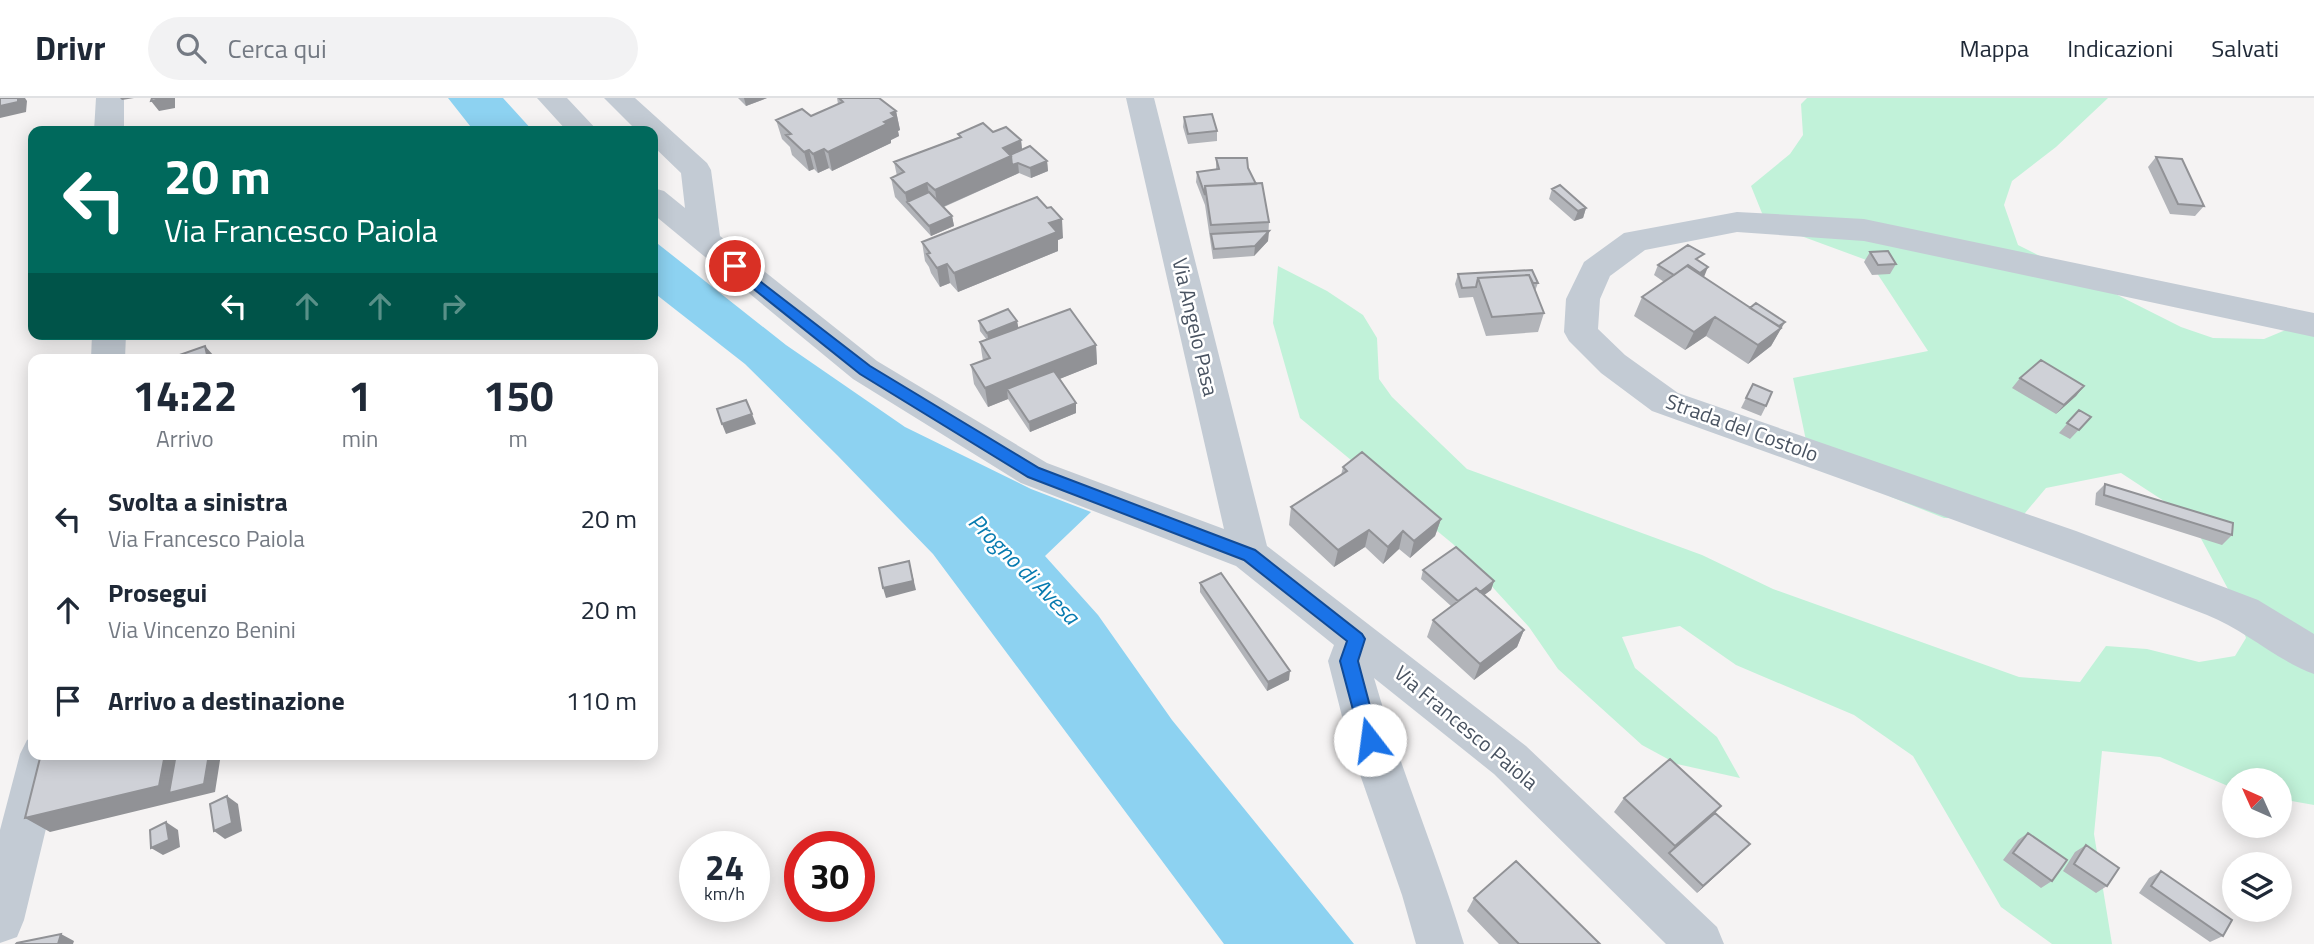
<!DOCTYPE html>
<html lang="it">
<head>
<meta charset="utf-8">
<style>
	:root { --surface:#fff; --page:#f2f2f3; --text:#1f2937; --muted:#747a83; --line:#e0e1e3 }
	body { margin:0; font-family:"Titillium Web",sans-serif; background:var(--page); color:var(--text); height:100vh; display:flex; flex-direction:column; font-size:26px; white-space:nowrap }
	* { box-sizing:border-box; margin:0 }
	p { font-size:23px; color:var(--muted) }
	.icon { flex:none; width:38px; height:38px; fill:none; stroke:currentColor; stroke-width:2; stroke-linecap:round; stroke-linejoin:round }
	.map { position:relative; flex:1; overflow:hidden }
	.side { position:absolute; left:28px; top:256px; width:630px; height:406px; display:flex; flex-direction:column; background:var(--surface); border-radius:14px; box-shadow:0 4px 18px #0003 }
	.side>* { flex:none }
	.guide { position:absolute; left:28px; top:28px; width:630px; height:214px; border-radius:14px; box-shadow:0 4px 18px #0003; background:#00695c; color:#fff; overflow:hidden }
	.needle { width:46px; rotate:315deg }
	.fabs { position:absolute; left:2222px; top:670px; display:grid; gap:14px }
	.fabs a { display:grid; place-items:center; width:70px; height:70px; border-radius:50%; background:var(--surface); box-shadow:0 4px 18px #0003; font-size:35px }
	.speed { position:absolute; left:679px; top:733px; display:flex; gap:14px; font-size:35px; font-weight:700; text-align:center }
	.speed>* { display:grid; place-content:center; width:91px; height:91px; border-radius:50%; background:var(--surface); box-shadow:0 4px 18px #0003; line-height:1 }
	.speed small { font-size:18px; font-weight:400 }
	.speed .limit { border:10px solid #d22; background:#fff; color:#111 }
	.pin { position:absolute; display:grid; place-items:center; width:60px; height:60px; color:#fff; margin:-30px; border:4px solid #fff; border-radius:50%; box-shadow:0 2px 7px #0007 }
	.me { position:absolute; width:77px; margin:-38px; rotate:345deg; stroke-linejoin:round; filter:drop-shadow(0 0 5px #0008) }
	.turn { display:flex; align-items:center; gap:24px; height:147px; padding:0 21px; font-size:32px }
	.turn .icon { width:91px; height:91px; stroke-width:2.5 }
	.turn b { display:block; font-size:49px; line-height:60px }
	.lanes { display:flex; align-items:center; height:66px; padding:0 21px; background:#0003; justify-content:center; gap:35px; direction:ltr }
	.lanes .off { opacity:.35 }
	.eta { display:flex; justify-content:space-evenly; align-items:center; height:119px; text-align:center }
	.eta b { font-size:42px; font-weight:700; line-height:49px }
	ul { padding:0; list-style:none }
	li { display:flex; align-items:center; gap:21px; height:91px; padding:0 21px }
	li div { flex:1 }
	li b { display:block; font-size:26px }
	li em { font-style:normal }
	header { display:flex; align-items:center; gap:42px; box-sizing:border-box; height:98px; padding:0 35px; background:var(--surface); border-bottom:2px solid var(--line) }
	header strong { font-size:33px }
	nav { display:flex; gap:38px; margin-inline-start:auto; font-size:24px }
	.search { width:490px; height:63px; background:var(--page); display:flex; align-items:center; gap:18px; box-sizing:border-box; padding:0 24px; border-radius:38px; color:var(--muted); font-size:26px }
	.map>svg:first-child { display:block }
	.green { fill:#c1f2d9 }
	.water { fill:#8dd2f1 }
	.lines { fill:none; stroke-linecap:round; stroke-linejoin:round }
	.minor { fill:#c3cbd4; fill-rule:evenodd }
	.wall { fill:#b2b4b9 }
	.shaded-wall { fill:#919296 }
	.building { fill:#cfd1d7; stroke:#919296; stroke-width:2 }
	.route { fill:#1a73e8; stroke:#114b97; stroke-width:2 }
	.labels { text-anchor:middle; stroke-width:5; stroke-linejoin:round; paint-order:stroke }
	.street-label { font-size:21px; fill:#495361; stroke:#fff }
	.water-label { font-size:23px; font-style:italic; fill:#077bb0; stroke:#fff }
</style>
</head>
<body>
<header>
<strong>Drivr</strong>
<div class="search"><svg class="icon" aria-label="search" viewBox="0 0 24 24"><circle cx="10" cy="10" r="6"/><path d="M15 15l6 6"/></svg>Cerca qui</div>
<nav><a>Mappa</a><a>Indicazioni</a><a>Salvati</a></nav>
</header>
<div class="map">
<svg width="2314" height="846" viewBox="0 0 2314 846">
	<rect width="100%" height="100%" fill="#f5f3f3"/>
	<path class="green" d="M1807 0H2108L2056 49 2012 83 2004 107 2018 147 2181 229 2213 240 2264 241 2305 224 2314 227V707L2280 701V682H2235V691L2160 659 2102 653 2094 736 2112 846H2052L2001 809 1913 658 1854 617 1736 567 1680 528 1622 539 1635 570 1717 639 1740 680 1677 666 1642 647 1558 571 1529 529 1453 446 1300 320 1273 225 1278 168 1327 193 1363 217 1377 240 1379 281 1392 299 1467 371 1702 457 1773 491 2019 579 2080 584 2106 548 2147 551 2199 564 2235 558 2246 540 2228 491 2190 420 2121 375 2046 390 2020 421 1944 420 1891 399 1808 352 1793 280 1928 253 1869 163 1766 125 1751 88 1790 56 1803 37 1801 6Z"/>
	<path class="water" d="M448 0H503L533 33H474Z
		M653 142 786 247 905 329 1031 391 1091 414 1045 458 1098 517 1172 622 1354 846H1224L933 456 837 357 745 266 653 194Z"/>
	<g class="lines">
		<path class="minor" d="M96 0H124V33H94Z
			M537 0H567L598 33H567Z
			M604 0H635L707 65 711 72 720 138 877 263 1047 365 1224 431 1126 0H1154L1267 448 1526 648 1717 829 1724 846H1666L1494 676 1374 580C1400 670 1437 756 1464 846H1416L1402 797 1348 642 1328 563 1334 547 1236 468 1021 385 853 281 653 116V90L664 93 685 110 681 75 653 48V33H637Z
			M1737 114 1864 121 2314 215V239L1864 143 1737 134 1645 152 1610 178 1600 201 1598 231 1625 257 1678 295 2076 433 2258 502 2314 536V576C2276 562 2245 532 2207 517 2024 446 1838 380 1652 313L1601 275 1569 243 1564 234 1566 201 1584 164 1624 135Z
			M92 236H126L125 261H91Z
			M33 639V656H64L24 822 17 839 0 845V732L20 656 27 642Z"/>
	</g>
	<path class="wall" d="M738 0H767L746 8Z
		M837 0H879L896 13 900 32 898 33 899 38 891 42V45L832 73 829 70 818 75 814 71 809 73 792 57 790 49 782 41 776 22 811 18 838 6Z
		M1184 19 1217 33V43L1188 46 1183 29Z
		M993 34 1021 42 1022 51 1047 63 1048 73 1031 80 1019 75 944 109 952 118 954 128 931 138 895 99 891 80 897 78 894 64 959 39 958 36Z
		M2156 59 2204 108 2195 118 2170 116 2148 69Z
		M1216 60 1248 70 1269 124 1268 143 1254 158 1213 161 1205 107 1196 84 1197 74 1216 72Z
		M1552 91 1586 110 1583 120 1574 123 1549 101Z
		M1063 140 1058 142V153L958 194 950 185 940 189 931 175 929 169 925 163 922 144Z
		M1870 154 1896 166 1890 176 1872 177 1864 164Z
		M1700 164 1703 179 1779 234 1771 248 1748 266 1706 238 1685 252 1634 218 1642 199 1664 184 1654 177 1658 167Z
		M1458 176 1538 185 1535 193 1544 215 1538 234 1486 238 1473 199 1459 200 1455 186Z
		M979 223H1017L1018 230 1096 247 1097 266 1059 281 1076 315 1030 334 1008 301 988 309 974 286 971 267 983 263 980 244 987 242 980 233Z
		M2020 280 2084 288 2076 298 2056 316 2012 290Z
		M1753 286 1766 308 1761 318 1741 310Z
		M2079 312 2091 319 2070 341 2059 335Z
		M1343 369 1441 421 1435 438 1410 460 1399 451 1383 466 1365 449 1334 469 1289 427 1291 409 1341 377Z
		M2105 386 2232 437 2222 447 2095 407 2096 395Z
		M1423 472 1494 483 1491 492 1484 497 1524 532 1517 549 1474 582 1427 539 1433 522 1451 508 1421 481Z
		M1200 485 1289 582 1267 593 1200 494Z
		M1624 700 1721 708 1715 715 1750 746 1697 795 1614 714Z
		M2028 735 2052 783 2041 790 2003 762 2018 742Z
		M2086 747 2107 788 2096 795 2063 773 2075 754Z
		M2161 773 2223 838 2210 844 2139 795 2149 780Z
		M1474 800 1600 846H1499L1467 813Z"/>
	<path class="shaded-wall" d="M18 0H25L27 3 26 14 0 20V8Z
		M120 0H134L122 2Z
		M166 0H175V10L159 13 151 3Z
		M744 0H767L746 8Z
		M896 13 900 32 898 33 899 38 891 42V45L832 73 828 54 884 24 891 15Z
		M1021 42 1023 61 1018 65 1019 75 938 111 935 92 1003 50Z
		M824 51 829 70 818 75 813 56Z
		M809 52 814 71 809 73 804 54Z
		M1047 63 1048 73 1031 80 1030 70Z
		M927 85 931 104H907L909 114 905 95Z
		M1586 110 1583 120 1574 123 1578 113Z
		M952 118 954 128 931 138 929 128Z
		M1062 121 1063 140 1058 142V153L958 194 954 175 1049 125Z
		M1269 133 1268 143 1254 158 1255 148Z
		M947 166 950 185 940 189 937 170Z
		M1708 169 1704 179 1695 185 1700 175Z
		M1715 219 1706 238 1685 252 1694 234Z
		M1017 223 1019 233 989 245 987 235Z
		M1785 224 1771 248 1748 266 1758 247Z
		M1096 247 1097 266 1012 300 1007 291 1008 301 988 309 985 290Z
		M205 248 214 258V261H208Z
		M2084 288 2076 298 2056 316 2064 307Z
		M1076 305V315L1030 334 1029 324Z
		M752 316 756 326 726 336 722 326Z
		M1441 421 1435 438 1410 460 1414 443Z
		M1369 432 1365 449 1334 469 1338 452Z
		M1403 433 1399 451 1383 466 1388 449Z
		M909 463 916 492 886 500 883 490Z
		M1494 483 1491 492 1459 516 1462 507Z
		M1524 532 1517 549 1474 582 1480 566Z
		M1290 573 1289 582 1267 593 1268 584Z
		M165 656H221L215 694 50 734 25 720Z
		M227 698 238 706 242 733 225 741 214 733Z
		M1721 708 1709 722 1669 755 1663 762 1675 748Z
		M166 724 178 732 180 749 163 757 151 750Z
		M1750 746 1743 753 1697 795 1703 788Z
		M61 836 74 843 73 846H58Z"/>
	<path class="building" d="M0 0H18V4L0 8Z
		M152 0H166L151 3Z
		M839 0H879L896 13 891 15 895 19 884 24 887 26 828 54 824 51 813 56 809 52 804 54 786 37 791 36 776 22 802 11 811 18 843 4Z
		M1212 16 1217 33 1188 36 1184 19Z
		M983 25 993 34 1006 29 1021 42 1003 50 1011 58 935 92 927 85 905 95 891 80 904 74 894 64 961 39 958 36Z
		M1030 48 1047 63 1030 70 1018 65 1012 67 1011 58 1010 57Z
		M2156 59 2182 61 2204 108 2178 106Z
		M1216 60H1247L1248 70 1256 86 1205 88V97L1197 74 1219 71Z
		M1262 85 1269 124 1211 127 1205 88Z
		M1560 87 1586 110 1578 113 1552 91Z
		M929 94 952 118 929 128 907 104Z
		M1037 99 1047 110 1051 109 1062 121 1049 125 1057 134 954 175 947 166 937 170 927 156 930 155 922 144Z
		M1269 133 1255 148 1214 151 1211 136Z
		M1688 147 1704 156 1696 161 1708 169 1700 175 1688 167 1674 177 1658 167Z
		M1888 153 1896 166 1878 167 1870 154Z
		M1687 168 1781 230 1758 247 1715 219 1694 234 1642 199Z
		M1532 172 1538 185H1533L1529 177 1478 180 1476 189 1462 190 1458 176Z
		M1529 177 1544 215 1492 219 1478 180Z
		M1756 205 1785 224 1779 228 1750 210Z
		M1008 211 1017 223 987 235 979 223Z
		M1070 211 1096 247 985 290 971 267 990 260 980 244Z
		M205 248 208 261H171V260Z
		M2041 262 2084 288 2064 307 2020 280Z
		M1054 273 1076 305 1029 324 1007 291Z
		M1753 286 1772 294 1766 308 1746 300Z
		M746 302 752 316 722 326 717 311Z
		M2079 312 2091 319 2079 332 2067 325Z
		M1362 354 1441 421 1414 443 1403 433 1388 449 1369 432 1338 452 1291 409 1347 373 1343 369Z
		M2105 386 2233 425 2232 437 2104 397Z
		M1456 449 1494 483 1480 494 1476 490 1458 503 1423 472Z
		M909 463 913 483 883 490 879 470Z
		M1221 475 1290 573 1268 584 1200 485Z
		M1476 490 1524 532 1480 566 1433 522Z
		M41 656H165L159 688 25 720Z
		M176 656H209L204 686 169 695Z
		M1670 661 1721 708 1675 748 1624 700Z
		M227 698 232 725 214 733 210 706Z
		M1715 715 1750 746 1703 788 1669 755Z
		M166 724 169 742 151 750 150 732Z
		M2028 735 2067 762 2052 783 2013 755Z
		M2086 747 2119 770 2107 788 2074 766Z
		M1516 763 1600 846H1519L1474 800Z
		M2161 773 2232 822 2223 838 2151 788Z
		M61 836 58 846H16L17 845Z"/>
	<path class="route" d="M735 164 870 268 1039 370 1255 452 1362 536 1365 541 1358 563 1379 642 1377 648 1370 651 1364 648 1361 642 1340 563 1347 543 1244 462 1028 379 860 276 730 172 728 168Z"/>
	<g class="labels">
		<g class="street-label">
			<text transform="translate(1195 229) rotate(77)" y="7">Via Angelo Pasa</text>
			<text transform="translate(1742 330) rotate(20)" y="7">Strada del Costolo</text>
			<text transform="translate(1466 630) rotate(40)" y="7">Via Francesco Paiola</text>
		</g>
		<g class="water-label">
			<text transform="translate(1024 471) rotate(45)" y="8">Progno di Avesa</text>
		</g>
	</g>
</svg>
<div class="fabs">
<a><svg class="needle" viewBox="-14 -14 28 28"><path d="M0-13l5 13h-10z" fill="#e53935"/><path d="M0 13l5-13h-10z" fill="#747a83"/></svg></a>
<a><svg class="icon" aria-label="layers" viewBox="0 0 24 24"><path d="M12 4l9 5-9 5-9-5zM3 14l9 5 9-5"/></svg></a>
</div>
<div class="speed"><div>24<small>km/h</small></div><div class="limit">30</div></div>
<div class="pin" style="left:735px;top:168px;background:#d93025"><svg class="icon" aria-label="arrive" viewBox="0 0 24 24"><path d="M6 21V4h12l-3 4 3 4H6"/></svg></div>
<svg class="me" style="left:1370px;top:642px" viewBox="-20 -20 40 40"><circle r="19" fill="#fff"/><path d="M0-13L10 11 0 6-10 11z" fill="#1a73e8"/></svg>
<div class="guide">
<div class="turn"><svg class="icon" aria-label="left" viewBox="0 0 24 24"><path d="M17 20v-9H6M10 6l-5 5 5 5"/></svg><div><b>20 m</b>Via Francesco Paiola</div></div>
<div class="lanes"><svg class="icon" aria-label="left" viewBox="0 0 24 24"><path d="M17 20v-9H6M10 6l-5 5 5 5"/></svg><svg class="icon off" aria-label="ahead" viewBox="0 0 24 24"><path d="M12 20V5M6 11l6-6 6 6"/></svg><svg class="icon off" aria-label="ahead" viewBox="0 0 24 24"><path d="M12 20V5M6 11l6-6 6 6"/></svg><svg class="icon off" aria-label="right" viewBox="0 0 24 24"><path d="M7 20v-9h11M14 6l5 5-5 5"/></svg></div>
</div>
<section class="side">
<div class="eta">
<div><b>14:22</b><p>Arrivo</p></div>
<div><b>1</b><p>min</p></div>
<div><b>150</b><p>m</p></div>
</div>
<ul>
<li><svg class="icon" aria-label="left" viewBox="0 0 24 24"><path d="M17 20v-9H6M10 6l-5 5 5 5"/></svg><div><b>Svolta a sinistra</b><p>Via Francesco Paiola</p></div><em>20 m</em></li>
<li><svg class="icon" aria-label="ahead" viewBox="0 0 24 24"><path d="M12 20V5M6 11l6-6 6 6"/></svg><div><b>Prosegui</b><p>Via Vincenzo Benini</p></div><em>20 m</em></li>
<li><svg class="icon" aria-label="arrive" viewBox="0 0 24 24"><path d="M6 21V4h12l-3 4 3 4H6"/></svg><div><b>Arrivo a destinazione</b></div><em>110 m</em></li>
</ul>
</section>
</div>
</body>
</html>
